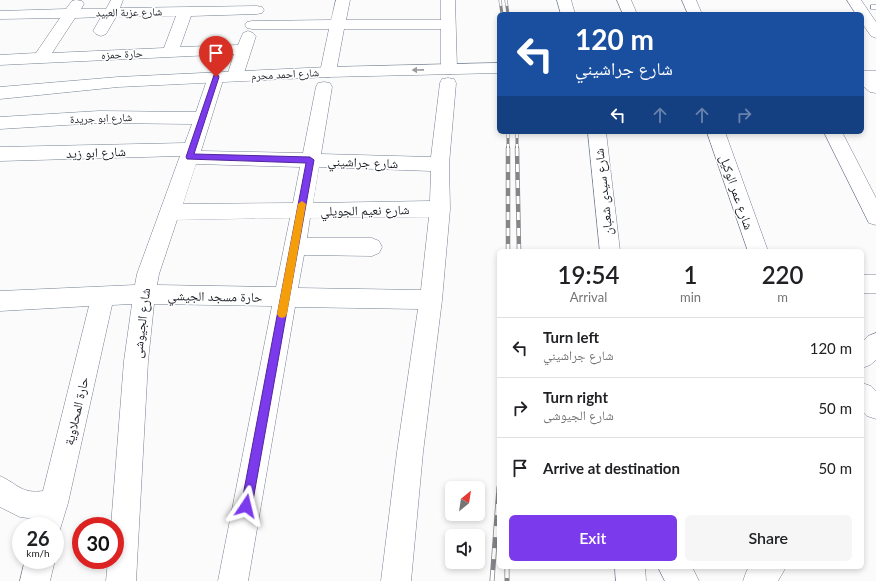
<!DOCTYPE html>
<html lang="en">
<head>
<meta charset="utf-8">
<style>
	:root { --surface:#fff; --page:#f6f6f6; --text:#202124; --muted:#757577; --line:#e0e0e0; --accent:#7c3aed }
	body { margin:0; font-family:Lato,"Noto Naskh Arabic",sans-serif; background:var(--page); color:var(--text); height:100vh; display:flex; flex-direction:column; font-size:15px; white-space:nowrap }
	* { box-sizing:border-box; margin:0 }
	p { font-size:13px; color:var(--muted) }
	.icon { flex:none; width:22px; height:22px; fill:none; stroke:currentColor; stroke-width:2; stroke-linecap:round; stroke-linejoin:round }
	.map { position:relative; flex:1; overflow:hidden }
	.sheet { position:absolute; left:497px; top:249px; width:367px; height:320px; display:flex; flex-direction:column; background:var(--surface); border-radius:6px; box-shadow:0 2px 6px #0003 }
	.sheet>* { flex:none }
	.banner { position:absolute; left:497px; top:12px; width:367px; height:122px; border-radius:6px; box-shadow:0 2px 6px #0003; background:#1a4fa0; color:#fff; overflow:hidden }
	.needle { width:26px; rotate:30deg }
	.buttons { position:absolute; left:445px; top:481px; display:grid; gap:8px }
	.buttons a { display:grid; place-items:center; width:40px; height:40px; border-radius:6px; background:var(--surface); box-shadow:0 2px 6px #0003; font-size:20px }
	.speed { position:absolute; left:12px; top:517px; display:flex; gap:8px; font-size:20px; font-weight:700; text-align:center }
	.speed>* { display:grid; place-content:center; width:52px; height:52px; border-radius:50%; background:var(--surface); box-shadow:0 2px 6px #0003; line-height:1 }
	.speed small { font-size:10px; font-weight:400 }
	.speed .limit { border:6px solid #d22; background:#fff; color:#111 }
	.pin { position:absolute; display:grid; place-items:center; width:34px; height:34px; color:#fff; margin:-41px -17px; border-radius:50% 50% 50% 0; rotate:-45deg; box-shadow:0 0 4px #0007 }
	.pin .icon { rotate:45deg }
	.me { position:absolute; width:44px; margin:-22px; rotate:10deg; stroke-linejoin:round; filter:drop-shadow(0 0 3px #0008) }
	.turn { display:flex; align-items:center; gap:14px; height:84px; padding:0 12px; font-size:18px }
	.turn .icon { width:52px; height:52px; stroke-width:2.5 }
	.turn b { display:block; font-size:28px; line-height:34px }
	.lanes { display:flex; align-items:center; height:38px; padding:0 12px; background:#0003; justify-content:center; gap:20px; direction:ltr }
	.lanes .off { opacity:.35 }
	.eta { display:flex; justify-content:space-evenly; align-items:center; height:68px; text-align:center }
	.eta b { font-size:24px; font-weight:600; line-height:28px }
	.cta { display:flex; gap:8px; margin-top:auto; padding:8px 12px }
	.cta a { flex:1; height:46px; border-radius:6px; background:var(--accent); color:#fff; font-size:16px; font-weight:600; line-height:46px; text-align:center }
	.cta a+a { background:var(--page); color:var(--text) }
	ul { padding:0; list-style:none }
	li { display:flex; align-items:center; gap:12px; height:60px; padding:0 12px; border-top:1px solid var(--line) }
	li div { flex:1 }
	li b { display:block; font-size:15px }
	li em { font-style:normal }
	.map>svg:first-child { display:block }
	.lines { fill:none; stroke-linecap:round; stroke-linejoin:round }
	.lane-casing { stroke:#768194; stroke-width:1 }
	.street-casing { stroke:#768194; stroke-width:1 }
	.secondary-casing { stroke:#768194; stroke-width:1 }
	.lane { fill:#fff; fill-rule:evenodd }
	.street { fill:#fff; fill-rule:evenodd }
	.secondary { fill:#fff; fill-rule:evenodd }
	.rail-far2-casing { stroke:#838589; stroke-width:3 }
	.rail-far1-casing { stroke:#838589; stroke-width:4.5 }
	.rail-casing { stroke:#838589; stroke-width:5 }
	.rail-far2 { stroke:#fff; stroke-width:2; stroke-dasharray:6; stroke-linecap:butt }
	.rail-far1 { stroke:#fff; stroke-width:3; stroke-dasharray:8; stroke-linecap:butt }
	.rail { stroke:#fff; stroke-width:3.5; stroke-dasharray:11; stroke-linecap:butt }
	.oneway { fill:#989a9d }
	.route { fill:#7c3aed; stroke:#51269a }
	.slow { fill:#f59e0b }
	.labels { text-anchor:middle; stroke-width:3; stroke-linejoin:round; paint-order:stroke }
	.far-street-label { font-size:11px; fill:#1a1e25; stroke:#fff }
	.street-label { font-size:13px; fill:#1a1e25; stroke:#fff }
</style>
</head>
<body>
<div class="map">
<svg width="876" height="581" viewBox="0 0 876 581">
	<rect width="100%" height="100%" fill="#fbfbfb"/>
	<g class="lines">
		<g class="lane-casing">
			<path id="lane" d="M871 5H876V9H871Z"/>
		</g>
		<g class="street-casing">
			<path id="street" d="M76 0 82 1 84 4 81 9H106L111 0H123L120 8 257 6 262 7 264 10 262 13 257 14 191 16 180 47 238 45 243 33 248 31 253 33 256 36 243 76 241 80 235 81 229 80 227 76 234 54 0 65V55L36 53 60 18 0 19V11L66 9 72 1ZM176 16 164 48 52 53 75 18 101 17 93 31 96 34 101 36 106 34 116 17Z
				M336 0H350L346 20H441V0H455L457 69 455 73 449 74 443 73 441 69V29H344L336 72 334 76 328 77 322 76 320 72 329 29H252L247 28 245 25 247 22 252 21 331 20Z
				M557 0H571L575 14H561Z
				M617 0H631L637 14H623Z
				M682 0H696L702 14H688Z
				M847 0H861L876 22V38L871 36 862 23V14H856Z
				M216 72 222 73 224 77 201 151 303 153 316 87 318 83 324 82 330 83 332 87 321 154 431 157 440 83 442 79 448 78 454 79 456 83 449 164 450 209 442 300 423 452 411 581H381L397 452 418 309 295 307 248 581H218L272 306 154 304 148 361 136 581H106L108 560H115V526H111L124 361 132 304 112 305 68 503 58 536 55 537V526H34L36 519 20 517 0 507V476C18 484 21 494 43 491L89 306 0 311V291L135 285 137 274 180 156 0 161V147L185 143 192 124 99 123 0 129V117L99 111 196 112 208 77 210 73ZM196 164 300 167 293 203 183 204ZM319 167 431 171 430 201 313 203ZM429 217 421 290 298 288 304 255 372 256 379 253 382 247 379 241 372 238H307L310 218ZM290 218 276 287 157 285 159 274 177 220Z
				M862 72 868 73 876 80V93L870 92 862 85Z
				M588 132H606L620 251H600Z
				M707 132H725L768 251H748Z
				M824 132H842L876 198V225L869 223Z
				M862 275H876V293H862Z
				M876 333V360L870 365 862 368V342L868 336Z
				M862 383 871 386 876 391V419L867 416 862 411Z
				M25 560H55L50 581H20Z
				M615 567H645L646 581H616Z
				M658 567H692L699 581H665Z
				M751 567H786L778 581H743L747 570Z"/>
		</g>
		<g class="secondary-casing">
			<path id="secondary" d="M499 63V73L328 77 118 87 0 99V87L118 77 328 67Z
				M862 71H876V81H862Z"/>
		</g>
		<use href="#lane" class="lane"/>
		<use href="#street" class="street"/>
		<use href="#secondary" class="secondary"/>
		<g class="rail-far2-casing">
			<path id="rail-far2" d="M500 0 502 14
				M506 0 508 14
				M508 132V149
				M517 132V149"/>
		</g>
		<g class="rail-far1-casing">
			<path id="rail-far1" d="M508 148V251
				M517 148 519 251"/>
		</g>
		<g class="rail-casing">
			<path id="rail" d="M507 567V581
				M492 581 499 487"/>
		</g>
		<use href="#rail-far2" class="rail-far2"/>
		<use href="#rail-far1" class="rail-far1"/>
		<use href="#rail" class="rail"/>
	</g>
	<defs><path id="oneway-solid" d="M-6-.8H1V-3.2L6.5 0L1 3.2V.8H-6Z"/></defs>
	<use class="oneway" href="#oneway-solid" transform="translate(418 70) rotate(179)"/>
	<path class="route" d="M214 75H218L219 77 194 154 310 157 314 160 252 506 250 510 246 512 242 510 241 506 306 163 187 159 186 157Z"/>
	<path class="slow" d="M302 201 306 204 287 314 285 317 282 318 279 317 277 314 298 204Z"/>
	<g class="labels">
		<g class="far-street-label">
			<text transform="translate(129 12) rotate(-1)" y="4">شارع عزبة العبيد</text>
			<text transform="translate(122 54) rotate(-3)" y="4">حارة حمزه</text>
			<text transform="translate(285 74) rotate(-3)" y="4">شارع احمد محرم</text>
			<text transform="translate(101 118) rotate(-2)" y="4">شارع ابو جريدة</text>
		</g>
		<g class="street-label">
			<text transform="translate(96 152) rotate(-2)" y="5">شارع ابو زيد</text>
			<text transform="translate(363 162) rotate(2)" y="5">شارع جراشيني</text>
			<text transform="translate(603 192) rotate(-96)" y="5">شارع سيدى شعبان</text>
			<text transform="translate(737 192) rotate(71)" y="5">شارع عمر الوكيل</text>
			<text transform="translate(365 210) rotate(-1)" y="5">شارع نعيم الجويلي</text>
			<text transform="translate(215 296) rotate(1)" y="5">حارة مسجد الجيشي</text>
			<text transform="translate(141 323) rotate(-83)" y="5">شارع الجيوشى</text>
			<text transform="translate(76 411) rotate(-77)" y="5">حارة المحلاوية</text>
		</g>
	</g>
</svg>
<div class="buttons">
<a><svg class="needle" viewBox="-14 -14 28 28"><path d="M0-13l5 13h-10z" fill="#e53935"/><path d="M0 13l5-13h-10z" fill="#757577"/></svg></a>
<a><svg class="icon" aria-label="sound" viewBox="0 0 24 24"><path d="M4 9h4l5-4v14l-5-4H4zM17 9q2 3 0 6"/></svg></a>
</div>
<div class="speed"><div>26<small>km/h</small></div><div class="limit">30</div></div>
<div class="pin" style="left:216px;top:77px;background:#d93025"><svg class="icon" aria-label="arrive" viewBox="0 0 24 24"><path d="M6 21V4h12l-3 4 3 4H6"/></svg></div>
<svg class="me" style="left:246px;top:506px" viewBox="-20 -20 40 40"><path d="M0-17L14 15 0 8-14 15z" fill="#7c3aed" stroke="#fff" stroke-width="4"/></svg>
<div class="banner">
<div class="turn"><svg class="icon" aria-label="left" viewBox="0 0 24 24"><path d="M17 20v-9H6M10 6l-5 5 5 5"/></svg><div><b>120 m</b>شارع جراشيني</div></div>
<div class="lanes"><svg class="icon" aria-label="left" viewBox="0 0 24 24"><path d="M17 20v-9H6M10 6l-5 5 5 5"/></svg><svg class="icon off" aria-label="ahead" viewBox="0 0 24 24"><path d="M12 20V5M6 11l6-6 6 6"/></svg><svg class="icon off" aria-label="ahead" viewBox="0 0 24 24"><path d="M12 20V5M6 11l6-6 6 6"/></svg><svg class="icon off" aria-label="right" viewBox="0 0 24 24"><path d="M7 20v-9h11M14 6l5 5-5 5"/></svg></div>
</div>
<section class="sheet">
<div class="eta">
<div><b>19:54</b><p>Arrival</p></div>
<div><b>1</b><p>min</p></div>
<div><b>220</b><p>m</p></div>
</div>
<ul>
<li><svg class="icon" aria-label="left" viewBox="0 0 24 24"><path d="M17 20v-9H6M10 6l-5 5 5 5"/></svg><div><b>Turn left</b><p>شارع جراشيني</p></div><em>120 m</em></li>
<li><svg class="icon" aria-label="right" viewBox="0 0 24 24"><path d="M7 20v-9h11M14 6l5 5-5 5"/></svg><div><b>Turn right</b><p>شارع الجيوشى</p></div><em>50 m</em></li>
<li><svg class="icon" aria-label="arrive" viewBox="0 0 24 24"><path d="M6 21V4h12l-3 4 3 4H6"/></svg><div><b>Arrive at destination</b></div><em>50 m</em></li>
</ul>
<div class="cta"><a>Exit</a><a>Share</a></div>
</section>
</div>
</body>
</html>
